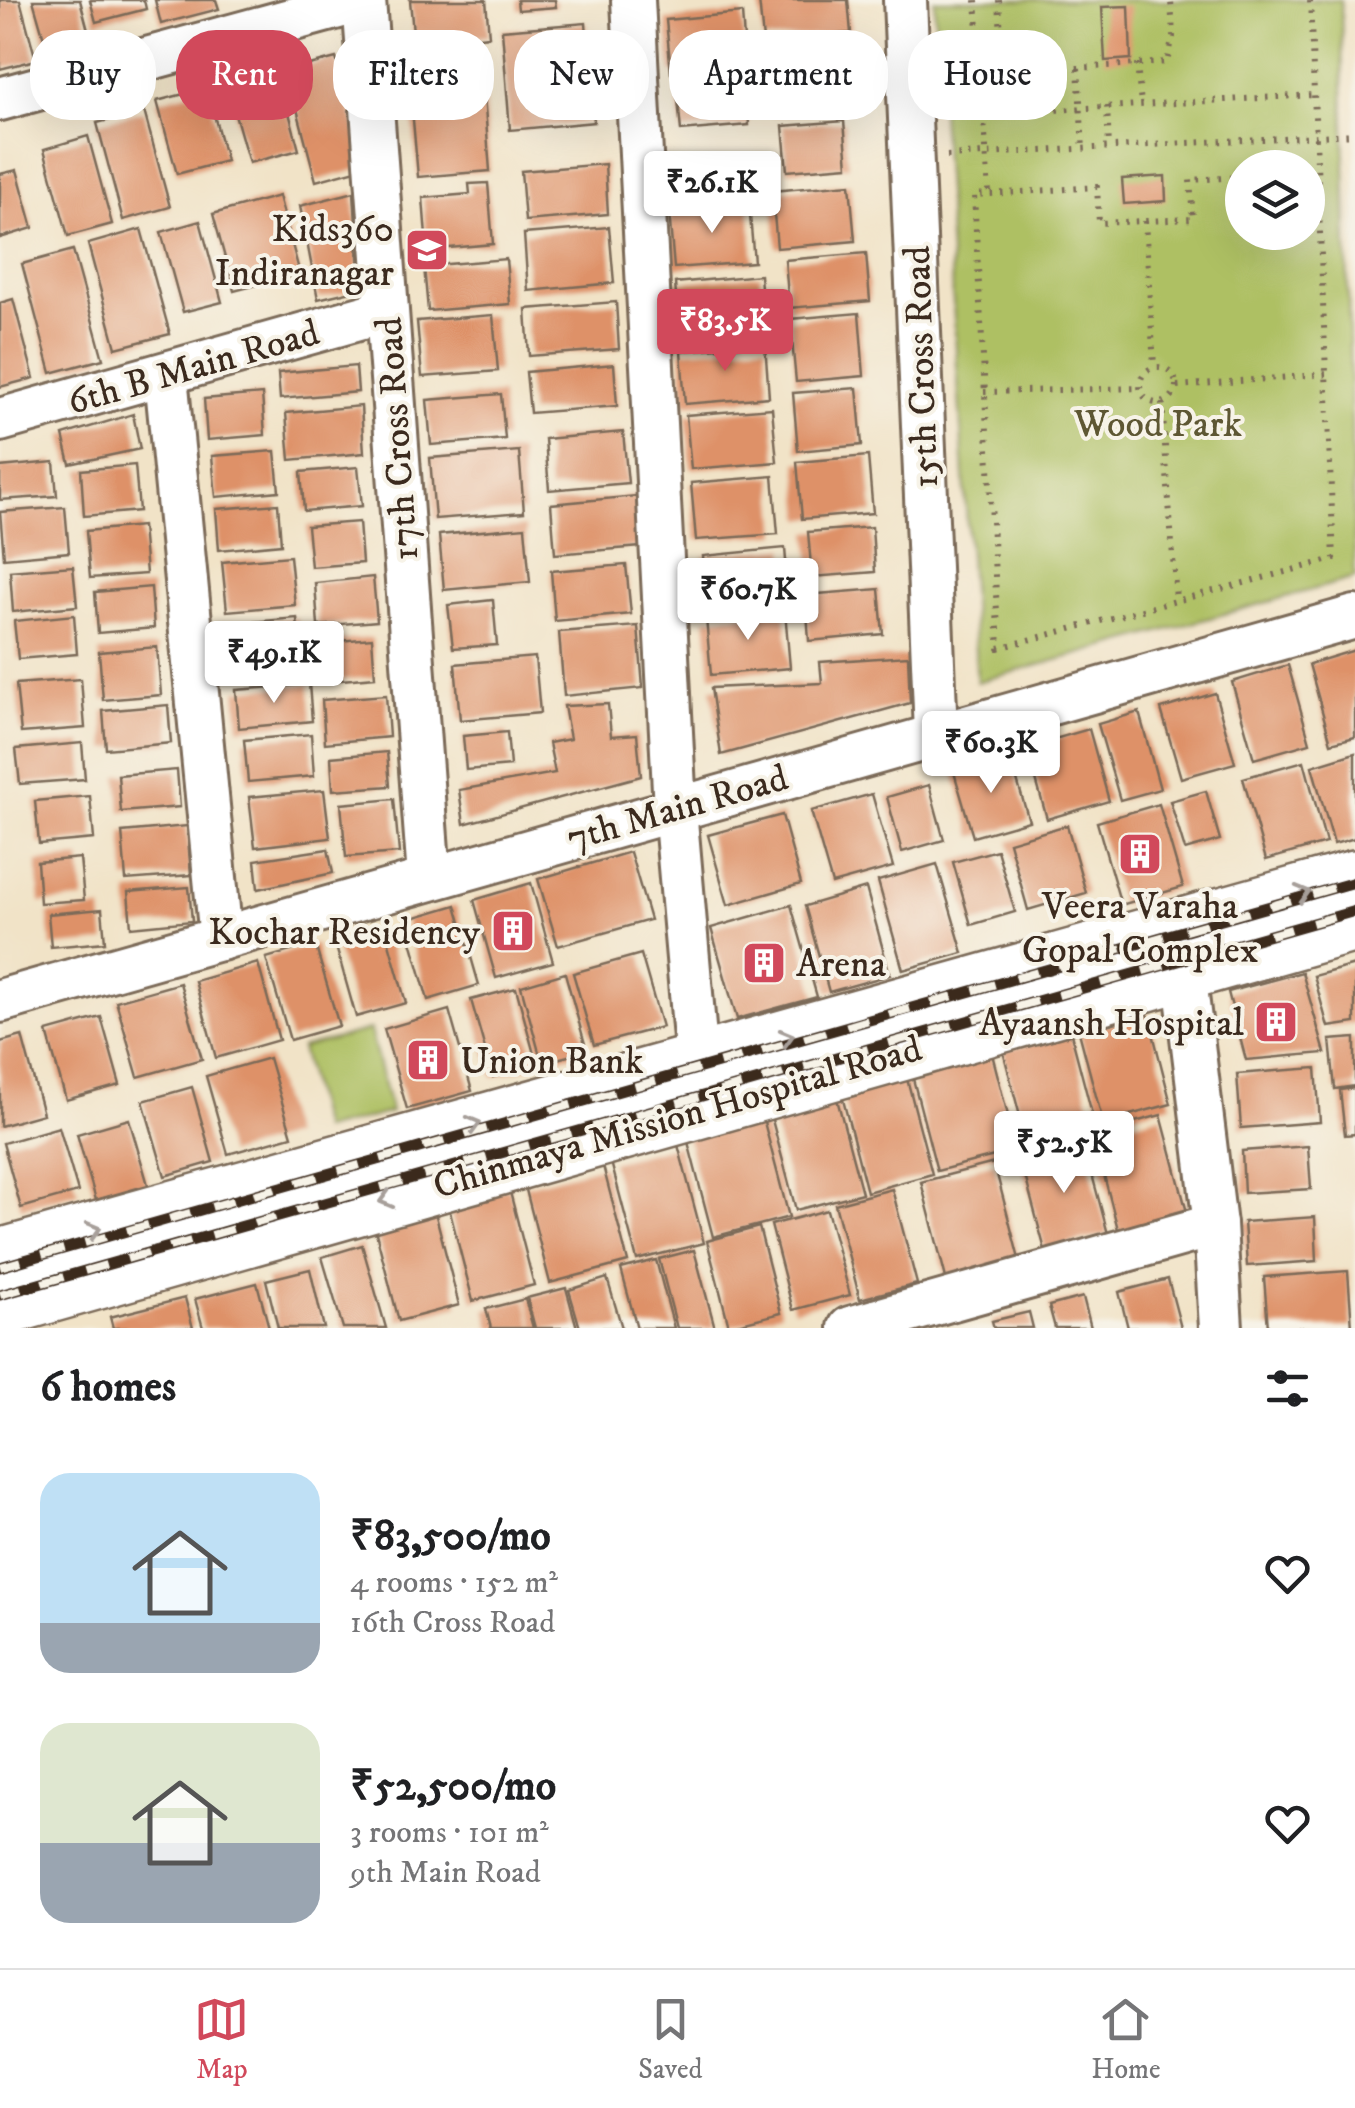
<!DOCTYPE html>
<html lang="en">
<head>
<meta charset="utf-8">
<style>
	body { margin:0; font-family:"IM FELL DW Pica",serif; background:#f2f2f2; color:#202124; height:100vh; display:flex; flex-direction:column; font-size:38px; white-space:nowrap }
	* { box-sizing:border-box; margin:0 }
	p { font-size:32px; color:#757577 }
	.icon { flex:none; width:55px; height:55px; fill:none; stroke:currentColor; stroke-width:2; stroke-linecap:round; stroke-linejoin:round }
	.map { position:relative; height:1328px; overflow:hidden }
	.panel { display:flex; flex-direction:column; background:#fff; flex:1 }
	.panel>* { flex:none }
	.top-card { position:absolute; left:30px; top:30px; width:1295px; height:90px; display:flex; gap:20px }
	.controls { position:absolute; left:1225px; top:150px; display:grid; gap:20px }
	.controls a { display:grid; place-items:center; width:100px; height:100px; border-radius:50%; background:#fff; box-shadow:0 10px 40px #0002; font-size:50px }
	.price { position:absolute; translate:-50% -85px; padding:0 22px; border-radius:10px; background:#fff; color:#222; font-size:32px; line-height:65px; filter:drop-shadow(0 2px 5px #0008) }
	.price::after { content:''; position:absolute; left:50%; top:60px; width:30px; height:22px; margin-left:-15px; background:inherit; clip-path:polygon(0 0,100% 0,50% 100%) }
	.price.on { background:#d1495b; color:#fff }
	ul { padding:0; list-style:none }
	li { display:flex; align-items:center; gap:30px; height:250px; padding:0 40px }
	li span { display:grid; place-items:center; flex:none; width:280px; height:200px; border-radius:30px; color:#555 }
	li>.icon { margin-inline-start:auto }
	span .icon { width:120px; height:120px; fill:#fffc; stroke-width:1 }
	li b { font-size:42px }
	h2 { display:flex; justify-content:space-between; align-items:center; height:120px; padding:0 40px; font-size:42px }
	.chip { padding:0 35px; border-radius:40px; background:#fff; box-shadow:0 10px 40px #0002; font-size:35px; line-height:90px }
	.chip.on { background:#d1495b; color:#fff }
	.dock { display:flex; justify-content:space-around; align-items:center; height:140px; border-top:2px solid #e0e0e0; background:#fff; font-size:28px; color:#757577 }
	.dock a { display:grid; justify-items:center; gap:5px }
	.dock .on { color:#d1495b }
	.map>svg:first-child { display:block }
	.green { fill:#aec063; stroke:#747540; stroke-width:2.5; fill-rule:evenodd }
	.building { fill:#de9168 }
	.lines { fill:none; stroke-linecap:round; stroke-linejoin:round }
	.minor-casing { stroke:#7b6b59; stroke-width:48 }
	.major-casing { stroke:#7b6b59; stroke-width:60 }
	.path { stroke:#7b6b59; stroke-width:6; stroke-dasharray:2.5 8; stroke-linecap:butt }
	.minor { stroke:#fff; stroke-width:42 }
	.major { stroke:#fff; stroke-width:55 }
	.rail-casing { stroke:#3b2a1e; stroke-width:11 }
	.rail { stroke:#f7f3e8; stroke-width:8; stroke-dasharray:22; stroke-linecap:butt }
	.oneway { stroke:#a79f9a }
	.labels { text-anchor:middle; stroke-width:8; stroke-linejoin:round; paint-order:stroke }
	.poi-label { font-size:38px; fill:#3b2a1e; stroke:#f7f3e8; text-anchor:end }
	.street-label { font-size:38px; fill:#3b2a1e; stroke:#f7f3e8 }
	.park-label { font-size:38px; fill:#5e5733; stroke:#f7f3e8 }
</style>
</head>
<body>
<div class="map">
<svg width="1355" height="1328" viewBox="0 0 1355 1328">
	<rect width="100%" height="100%" fill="#f7f3e8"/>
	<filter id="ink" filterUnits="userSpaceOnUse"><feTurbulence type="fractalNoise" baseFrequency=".01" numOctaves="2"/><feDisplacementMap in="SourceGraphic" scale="20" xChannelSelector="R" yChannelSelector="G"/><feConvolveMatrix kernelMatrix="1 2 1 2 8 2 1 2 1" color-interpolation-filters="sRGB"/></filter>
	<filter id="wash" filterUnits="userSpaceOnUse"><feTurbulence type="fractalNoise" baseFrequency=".0048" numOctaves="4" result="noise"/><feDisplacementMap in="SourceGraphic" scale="40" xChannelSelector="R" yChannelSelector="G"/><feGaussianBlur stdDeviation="2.25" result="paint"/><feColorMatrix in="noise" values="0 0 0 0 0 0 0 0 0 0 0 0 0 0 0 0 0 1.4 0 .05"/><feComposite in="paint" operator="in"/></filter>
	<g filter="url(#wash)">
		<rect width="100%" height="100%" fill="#f1e3c7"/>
		<g class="green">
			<path d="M934,0H1341L1355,578L977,682ZM1242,168H1308V232H1242Z"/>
			<path d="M370,1030L391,1112L322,1130L301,1048Z"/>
		</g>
		<g id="blocks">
			<g class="building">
				<path d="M0,0H20L36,60L0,69Z"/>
				<path d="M33,0H80L90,38L47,49Z"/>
				<path d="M90,0H144L146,9L96,22Z"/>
				<path d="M155,0H216L219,9L161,24Z"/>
				<path d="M410,0H486L489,36L414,43Z"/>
				<path d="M517,0H555L556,7L518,10Z"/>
				<path d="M759,0H848L851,33L763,40Z"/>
				<path d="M1129,6L1131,59L1105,61L1102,7Z"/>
				<path d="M742,13L746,67L671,73L666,20Z"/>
				<path d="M586,23L594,122L510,130L502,30Z"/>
				<path d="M845,49L850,109L770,116L765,56Z"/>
				<path d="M481,57L490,171L418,177L408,63Z"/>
				<path d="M336,58L367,167L316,181L287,71Z"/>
				<path d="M746,83L749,125L681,131L677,89Z"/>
				<path d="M207,88L226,161L177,174L157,101Z"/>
				<path d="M284,94L299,150L249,163L233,107Z"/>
				<path d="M144,111L170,207L123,220L97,123Z"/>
				<path d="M844,121L848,166L787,171L783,126Z"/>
				<path d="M88,136L112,224L68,236L44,149Z"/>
				<path d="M605,164L608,214L525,221L521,171Z"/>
				<path d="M17,170L33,228L0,238V174Z"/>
				<path d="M1165,176L1166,201L1124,204L1122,179Z"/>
				<path d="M488,183L493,244L427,250L423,198L470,194L469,184Z"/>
				<path d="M850,184L855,241L777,248L772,191Z"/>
				<path d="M354,192L360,289L318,299L300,206Z"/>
				<path d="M279,196L300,274L234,291L213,214Z"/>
				<path d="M749,204L754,262L674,268L669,211Z"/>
				<path d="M200,221L222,302L183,312L161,232Z"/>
				<path d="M609,227L614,283L528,291L524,234Z"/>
				<path d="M141,229L170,334L116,348L88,244Z"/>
				<path d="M73,250L103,359L51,373L22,264Z"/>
				<path d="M866,253L870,301L789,308L785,260Z"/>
				<path d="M506,259L510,304L428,311L424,266Z"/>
				<path d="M760,275L764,327L679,335L675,283Z"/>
				<path d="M13,299L34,378L0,387V303Z"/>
				<path d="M616,302L619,349L529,356L526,309Z"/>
				<path d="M859,313L864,376L796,382L790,319Z"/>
				<path d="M493,315L498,371L422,377L417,321Z"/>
				<path d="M765,344L769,397L685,404L681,351Z"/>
				<path d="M614,364L617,406L530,413L526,372Z"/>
				<path d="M356,366L358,392L280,399L278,373Z"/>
				<path d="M857,388L862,445L798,451L793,393Z"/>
				<path d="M262,394L265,435L207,440L204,399Z"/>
				<path d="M501,394L505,439L431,445L427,400Z"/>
				<path d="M361,406L364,453L290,460L286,413Z"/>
				<path d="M772,408L777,462L691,469L686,415Z"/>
				<path d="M133,414L140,449L70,464L63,435Z"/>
				<path d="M623,432L628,483L549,490L545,439Z"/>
				<path d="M275,451L279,491L216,497L212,456Z"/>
				<path d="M519,451L524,512L435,519L430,458Z"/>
				<path d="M868,456L873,513L802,519L797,462Z"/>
				<path d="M54,462L57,496L0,500V467Z"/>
				<path d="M135,465L139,511L84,516L81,470Z"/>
				<path d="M358,467L362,506L304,511L301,472Z"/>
				<path d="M773,476L778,534L696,540L691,483Z"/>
				<path d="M636,496L641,547L555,554L551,504Z"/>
				<path d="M278,504L281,544L219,550L216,509Z"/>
				<path d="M65,507L69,552L4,558L0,512Z"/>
				<path d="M359,522L362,563L311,567L307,526Z"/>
				<path d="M142,526L146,574L90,578L86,531Z"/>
				<path d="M525,527L530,582L444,590L439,535Z"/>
				<path d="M872,527L875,572L812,577L808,532Z"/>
				<path d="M785,548L789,600L707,607L703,556Z"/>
				<path d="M290,556L295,605L227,611L222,562Z"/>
				<path d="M626,565L631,614L555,621L551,571Z"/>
				<path d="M73,566L77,606L13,612L10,571Z"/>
				<path d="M373,577L377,621L318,626L315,583Z"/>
				<path d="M151,587L154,628L98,633L95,592Z"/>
				<path d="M879,589L883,634L809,641L806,595Z"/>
				<path d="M493,600L497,645L453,648L448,605Z"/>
				<path d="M785,611L790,668L711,675L706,618Z"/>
				<path d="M74,615L77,654L18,659L14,621Z"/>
				<path d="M297,618L301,664L234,670L230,624Z"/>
				<path d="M638,626L643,688L564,696L559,632Z"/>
				<path d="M372,638L375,677L319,682L316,643Z"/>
				<path d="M157,647L161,695L103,700L99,652Z"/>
				<path d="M1355,650V737L1331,743L1309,664Z"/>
				<path d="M908,656L910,703L721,755L711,688L822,683L820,662Z"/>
				<path d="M535,657L540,713L460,720L455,664Z"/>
				<path d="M1288,665L1310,743L1254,759L1232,682Z"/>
				<path d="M81,679L85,728L21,733L16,684Z"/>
				<path d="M309,684L312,721L239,728L236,690Z"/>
				<path d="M1215,693L1235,763L1181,778L1161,709Z"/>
				<path d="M386,695L389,737L325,743L322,700Z"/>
				<path d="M608,704L611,736L637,734L641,776L464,824L459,790L555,773L549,743L570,739L564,706Z"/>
				<path d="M168,705L171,743L106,749L103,711Z"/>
				<path d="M1139,712L1160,789L1120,800L1098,724Z"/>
				<path d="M1089,729L1109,801L1047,819L1027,747Z"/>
				<path d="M507,732L510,766L466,770L463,736Z"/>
				<path d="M311,734L314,776L248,782L244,740Z"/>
				<path d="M82,743L85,779L20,784L16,749Z"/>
				<path d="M387,752L390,786L333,790L331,757Z"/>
				<path d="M1355,753V838L1334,844L1312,766Z"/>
				<path d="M1010,756L1029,821L973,837L954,772Z"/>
				<path d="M1304,761L1326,843L1266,860L1243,778Z"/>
				<path d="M177,770L180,807L121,812L118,775Z"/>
				<path d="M929,785L944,840L902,852L887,797Z"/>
				<path d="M324,790L330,838L255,847L249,797Z"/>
				<path d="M1206,791L1220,840L1185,850L1170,801Z"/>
				<path d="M872,794L893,867L832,884L811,811Z"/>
				<path d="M90,796L94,839L39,844L35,801Z"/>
				<path d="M394,799L399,853L346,857L341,804Z"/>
				<path d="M1159,804L1183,887L1121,905L1097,822Z"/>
				<path d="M782,815L801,884L728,905L708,835Z"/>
				<path d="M1067,825L1086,893L1028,910L1009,842Z"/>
				<path d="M187,826L191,875L126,880L122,832Z"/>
				<path d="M328,849L333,873L258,889L255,860Z"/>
				<path d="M997,850L1015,912L971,925L953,862Z"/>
				<path d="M630,852L650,920L558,946L538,879Z"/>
				<path d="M80,858L84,900L40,903L37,862Z"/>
				<path d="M937,864L963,953L903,970L878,881Z"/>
				<path d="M531,883L553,962L496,978L474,900Z"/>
				<path d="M189,887L192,921L131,927L128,892Z"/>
				<path d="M866,888L890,975L829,992L805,906Z"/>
				<path d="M456,905L479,985L428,1000L405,920Z"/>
				<path d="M791,905L817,997L737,1019L711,928Z"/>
				<path d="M102,909L105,942L51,947L48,914Z"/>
				<path d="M385,929L406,1003L356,1017L335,943Z"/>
				<path d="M315,944L339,1026L290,1040L266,958Z"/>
				<path d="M641,954L662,1027L594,1045L573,973Z"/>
				<path d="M258,963L279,1040L216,1058L195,981Z"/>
				<path d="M1355,965V1023L1328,1027L1314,976Z"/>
				<path d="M1302,972L1325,1053L1246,1060L1228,992Z"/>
				<path d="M565,973L587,1051L542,1063L521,986Z"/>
				<path d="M180,983L202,1059L138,1077L116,1001Z"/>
				<path d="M516,988L537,1065L493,1077L471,1000Z"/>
				<path d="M449,1010L472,1091L407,1109L384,1029Z"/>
				<path d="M1148,1014L1171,1104L1103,1122L1079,1032Z"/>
				<path d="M101,1017L120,1085L66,1100L47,1032Z"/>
				<path d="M1071,1034L1095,1125L1027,1143L1003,1051Z"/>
				<path d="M22,1036L43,1114L0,1126V1042Z"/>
				<path d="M1355,1038V1086L1335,1089L1330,1040Z"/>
				<path d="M992,1054L1017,1150L937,1171L912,1075Z"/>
				<path d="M269,1058L292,1136L228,1154L206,1076Z"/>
				<path d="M1316,1068L1320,1122L1241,1128L1237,1074Z"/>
				<path d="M906,1075L932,1174L867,1192L841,1092Z"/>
				<path d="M192,1087L213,1162L165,1176L143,1101Z"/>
				<path d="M1355,1088V1134L1345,1135L1340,1090Z"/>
				<path d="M837,1099L862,1193L796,1210L771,1116Z"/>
				<path d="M1161,1115L1188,1216L1119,1233L1093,1133Z"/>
				<path d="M763,1118L789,1217L713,1237L687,1138Z"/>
				<path d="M129,1119L148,1185L96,1200L77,1134Z"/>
				<path d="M59,1127L78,1192L21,1208L3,1143Z"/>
				<path d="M1083,1141L1108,1234L1045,1250L1020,1157Z"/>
				<path d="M678,1145L704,1243L637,1260L611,1162Z"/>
				<path d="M1308,1146L1311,1189L1244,1193L1242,1151Z"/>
				<path d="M994,1163L1020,1263L947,1282L921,1182Z"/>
				<path d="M603,1166L628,1262L550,1283L525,1186Z"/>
				<path d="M509,1188L534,1285L473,1301L448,1204Z"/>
				<path d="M892,1189L917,1284L860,1299L835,1204Z"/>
				<path d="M827,1210L850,1295L793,1310L771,1225Z"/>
				<path d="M435,1212L459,1305L399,1321L375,1229Z"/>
				<path d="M1315,1217L1317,1261L1247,1266L1244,1222Z"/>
				<path d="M759,1227L781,1313L729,1326L707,1241Z"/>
				<path d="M362,1245L386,1328H343L322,1257Z"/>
				<path d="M694,1250L715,1328H677L659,1259Z"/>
				<path d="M656,1260L674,1328H637L621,1269Z"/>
				<path d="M310,1269L324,1328H278L266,1280Z"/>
				<path d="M1348,1271L1352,1327L1268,1328L1264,1277Z"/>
				<path d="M607,1278L622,1328H580L569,1290Z"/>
				<path d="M1168,1279L1181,1328H1128L1119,1292Z"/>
				<path d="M257,1283L269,1328H203L195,1299Z"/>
				<path d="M566,1288L577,1328H535L527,1298Z"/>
				<path d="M1083,1297L1091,1328H1055L1049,1306Z"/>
				<path d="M185,1298L193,1328H113L110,1317Z"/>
				<path d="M525,1299L533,1328H491L486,1309Z"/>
				<path d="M1029,1312L1033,1328H994L992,1321Z"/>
			</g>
		</g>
	</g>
	<g filter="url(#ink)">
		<use href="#blocks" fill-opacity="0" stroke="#7b6b59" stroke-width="2.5"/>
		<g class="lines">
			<defs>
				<g id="minor">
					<path d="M364,0L429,878"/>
					<path d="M633,0L675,809L697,1062L703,1089"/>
					<path d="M905,0L936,733"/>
					<path d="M0,99L364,0"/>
					<path d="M166,376L221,939"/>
					<path d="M0,420L386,311"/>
					<path d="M1184,971L1215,1225L1221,1328"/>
					<path d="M0,1001L1355,617"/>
					<path d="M850,1328L1215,1225"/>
				</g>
				<g id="major">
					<path d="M0,1257L1355,878"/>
					<path d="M0,1309L1355,924"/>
				</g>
			</defs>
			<use href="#minor" class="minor-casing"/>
			<use href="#major" class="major-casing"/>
			<g class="path">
				<path d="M976,0L989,193"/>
				<path d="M999,0L1003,73L1167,62L1173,37L1171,0"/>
				<path d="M979,55L1002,53"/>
				<path d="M1137,64L1141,104"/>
				<path d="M1078,68L1083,149"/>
				<path d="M1107,106L1109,147"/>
				<path d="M983,114L1313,95"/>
				<path d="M947,156L1355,134"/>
				<path d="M1242,177L1190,180L1193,219L1099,223L1097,187L974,195L999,648L1334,559L1310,0"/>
				<path d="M1145,221L1154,366"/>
				<circle cx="1158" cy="385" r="18"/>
				<path d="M1177,386L1329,374"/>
				<path d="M984,392L1140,388"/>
				<path d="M1162,403L1176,600"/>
			</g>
			<use href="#minor" class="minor"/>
			<use href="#major" class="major"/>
			<defs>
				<g id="rail">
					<path d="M0,1267L1355,882"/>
					<path d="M0,1295L1355,911"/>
				</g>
			</defs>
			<use href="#rail" class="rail-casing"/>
			<use href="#rail" class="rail"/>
		</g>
		<defs><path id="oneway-chevron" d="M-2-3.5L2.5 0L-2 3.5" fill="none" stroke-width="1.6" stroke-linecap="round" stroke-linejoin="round" transform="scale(2.5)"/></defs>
		<g class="oneway">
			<use href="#oneway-chevron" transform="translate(1303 893) rotate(-16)"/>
			<use href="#oneway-chevron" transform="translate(787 1037) rotate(-16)"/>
			<use href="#oneway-chevron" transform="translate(474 1124) rotate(-16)"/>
			<use href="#oneway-chevron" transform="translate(386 1200) rotate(164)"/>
			<use href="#oneway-chevron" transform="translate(94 1230) rotate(-16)"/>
		</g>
	</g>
	<defs>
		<symbol id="school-square" viewBox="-11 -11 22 22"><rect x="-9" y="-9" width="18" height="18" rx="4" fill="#d1495b" stroke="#f7f3e8"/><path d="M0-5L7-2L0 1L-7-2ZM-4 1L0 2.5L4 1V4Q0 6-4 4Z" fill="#fff"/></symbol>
		<symbol id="building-square" viewBox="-11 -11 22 22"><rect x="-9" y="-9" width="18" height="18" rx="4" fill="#d1495b" stroke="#f7f3e8"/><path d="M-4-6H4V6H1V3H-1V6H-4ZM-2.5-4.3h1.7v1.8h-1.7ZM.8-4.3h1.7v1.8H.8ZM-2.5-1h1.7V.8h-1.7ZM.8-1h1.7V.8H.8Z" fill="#fff"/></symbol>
	</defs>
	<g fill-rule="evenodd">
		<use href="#school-square" x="402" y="225" width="50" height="50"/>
		<use href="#building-square" x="1115" y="829" width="50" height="50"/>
		<use href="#building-square" x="488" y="906" width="50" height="50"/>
		<use href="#building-square" x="739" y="938" width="50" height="50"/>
		<use href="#building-square" x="1251" y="997" width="50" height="50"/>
		<use href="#building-square" x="403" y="1035" width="50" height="50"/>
	</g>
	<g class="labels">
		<g class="poi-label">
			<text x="394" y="241">Kids360<tspan x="394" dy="44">Indiranagar</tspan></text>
			<text x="1140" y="918" text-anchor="middle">Veera Varaha<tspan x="1140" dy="44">Gopal Complex</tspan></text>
			<text x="480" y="944">Kochar Residency</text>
			<text x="796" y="976" text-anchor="start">Arena</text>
			<text x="1244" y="1035">Ayaansh Hospital</text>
			<text x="460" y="1073" text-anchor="start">Union Bank</text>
		</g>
		<g class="street-label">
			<text transform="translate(193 366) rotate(-16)" y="13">6th B Main Road</text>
			<text transform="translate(920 367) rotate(-92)" y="13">15th Cross Road</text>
			<text transform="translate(396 439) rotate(-94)" y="13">17th Cross Road</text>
			<text transform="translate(677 807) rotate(-16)" y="13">7th Main Road</text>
			<text transform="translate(677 1116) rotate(-16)" y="13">Chinmaya Mission Hospital Road</text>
		</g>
		<g class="park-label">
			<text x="1158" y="436">Wood Park</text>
		</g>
	</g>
</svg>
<div class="controls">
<a><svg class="icon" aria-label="layers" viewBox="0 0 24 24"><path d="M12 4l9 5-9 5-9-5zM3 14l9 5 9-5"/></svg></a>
</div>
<b class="price" style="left:712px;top:236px">₹26.1K</b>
<b class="price on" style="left:725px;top:374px">₹83.5K</b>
<b class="price" style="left:748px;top:643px">₹60.7K</b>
<b class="price" style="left:274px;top:706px">₹49.1K</b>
<b class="price" style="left:991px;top:796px">₹60.3K</b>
<b class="price" style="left:1064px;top:1196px">₹52.5K</b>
<div class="top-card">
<a class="chip">Buy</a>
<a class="chip on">Rent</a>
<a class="chip">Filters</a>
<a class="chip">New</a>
<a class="chip">Apartment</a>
<a class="chip">House</a>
</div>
</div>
<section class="panel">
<h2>6 homes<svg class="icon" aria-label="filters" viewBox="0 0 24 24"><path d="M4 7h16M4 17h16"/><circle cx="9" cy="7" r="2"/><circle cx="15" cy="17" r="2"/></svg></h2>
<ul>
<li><span style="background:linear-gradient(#bfe0f5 75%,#9aa5b1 0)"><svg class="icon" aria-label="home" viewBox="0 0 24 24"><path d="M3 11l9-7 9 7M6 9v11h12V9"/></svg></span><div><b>₹83,500/mo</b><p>4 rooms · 152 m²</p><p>16th Cross Road</p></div><svg class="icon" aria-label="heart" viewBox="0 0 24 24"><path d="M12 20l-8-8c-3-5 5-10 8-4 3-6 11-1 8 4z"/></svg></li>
<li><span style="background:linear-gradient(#dfe7d0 60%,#9aa5b1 0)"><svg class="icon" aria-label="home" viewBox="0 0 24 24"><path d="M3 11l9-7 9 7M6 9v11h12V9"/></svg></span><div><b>₹52,500/mo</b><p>3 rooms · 101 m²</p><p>9th Main Road</p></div><svg class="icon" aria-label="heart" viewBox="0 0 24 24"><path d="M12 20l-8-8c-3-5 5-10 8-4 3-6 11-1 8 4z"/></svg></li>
</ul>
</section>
<nav class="dock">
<a class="on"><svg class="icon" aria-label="map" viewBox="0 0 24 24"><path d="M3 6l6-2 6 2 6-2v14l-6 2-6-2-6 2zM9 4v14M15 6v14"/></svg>Map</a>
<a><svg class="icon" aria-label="saved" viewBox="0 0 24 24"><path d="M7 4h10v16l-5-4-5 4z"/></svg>Saved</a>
<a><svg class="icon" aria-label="home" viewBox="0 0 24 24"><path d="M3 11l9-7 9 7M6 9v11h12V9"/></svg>Home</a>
</nav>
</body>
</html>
